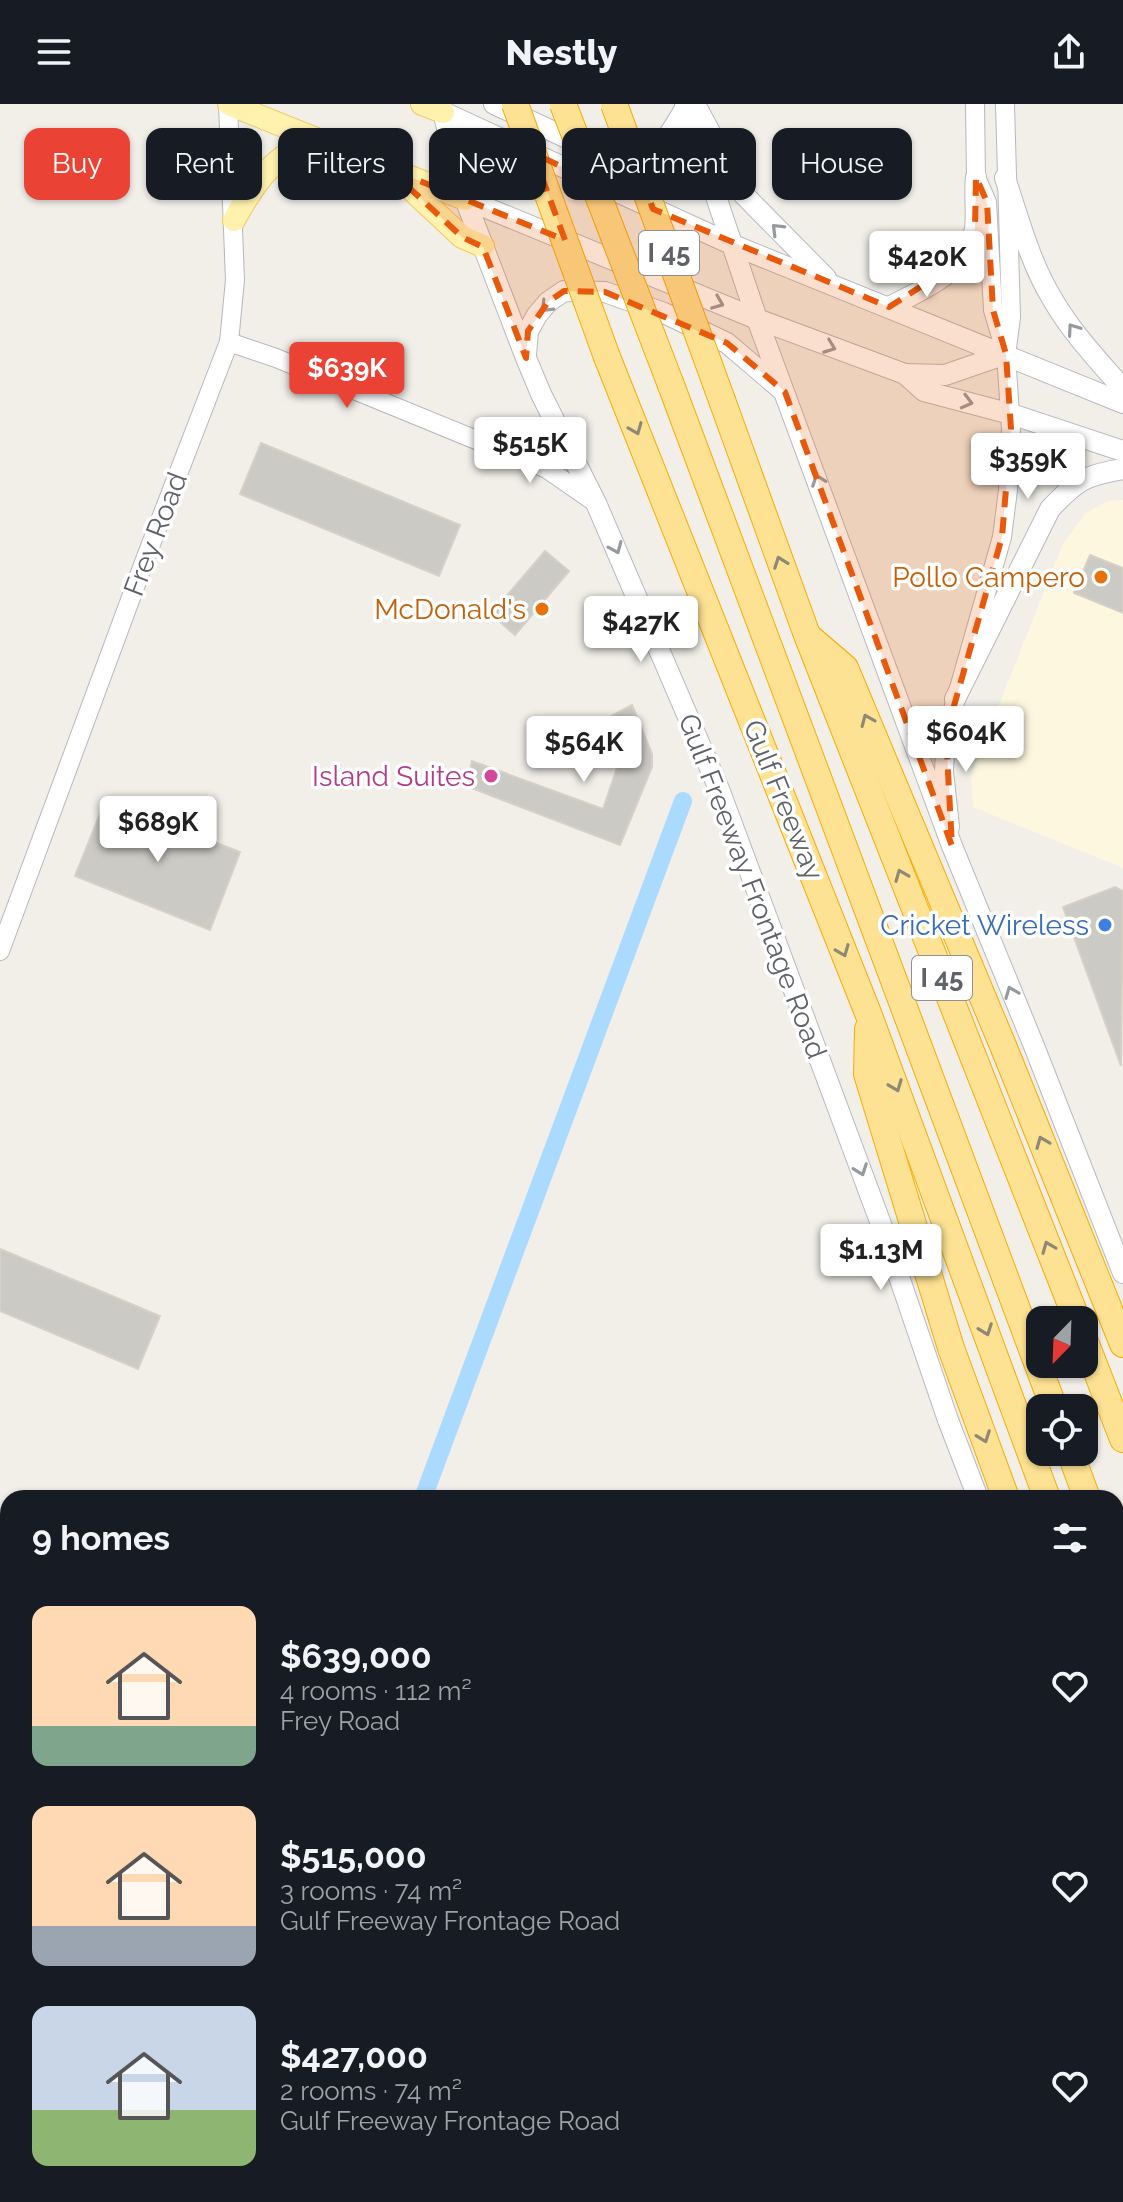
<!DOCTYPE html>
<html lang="en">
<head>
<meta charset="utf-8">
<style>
	body { margin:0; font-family:Raleway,sans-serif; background:#242831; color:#f1f3f6; height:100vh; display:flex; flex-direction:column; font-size:30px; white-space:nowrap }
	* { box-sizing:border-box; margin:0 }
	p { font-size:26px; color:#9ea1a6 }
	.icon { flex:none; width:44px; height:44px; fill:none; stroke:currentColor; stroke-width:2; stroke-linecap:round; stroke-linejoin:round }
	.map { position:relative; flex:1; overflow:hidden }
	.sheet { position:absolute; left:0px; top:1386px; width:1124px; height:712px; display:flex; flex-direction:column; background:#171b24; border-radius:24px 24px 0 0; box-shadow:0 2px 6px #0004 }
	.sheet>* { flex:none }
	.guide { position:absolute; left:24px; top:24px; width:1076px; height:72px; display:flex; gap:16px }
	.needle { width:52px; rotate:203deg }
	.controls { position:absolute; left:1026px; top:1202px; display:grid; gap:16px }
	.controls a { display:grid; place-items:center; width:72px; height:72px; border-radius:16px; background:#171b24; box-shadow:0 2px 6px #0004; font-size:40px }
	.price { position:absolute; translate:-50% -68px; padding:0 18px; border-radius:8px; background:#fff; color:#222; font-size:26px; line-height:52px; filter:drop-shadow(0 2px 4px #0008) }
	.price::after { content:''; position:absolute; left:50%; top:48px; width:24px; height:18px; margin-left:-12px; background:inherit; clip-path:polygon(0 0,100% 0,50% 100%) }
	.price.active { background:#ea4335; color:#fff }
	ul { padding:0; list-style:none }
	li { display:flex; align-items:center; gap:24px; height:200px; padding:0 32px }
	li span { display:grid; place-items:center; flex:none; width:224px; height:160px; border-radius:16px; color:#555 }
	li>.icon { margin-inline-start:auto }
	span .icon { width:96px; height:96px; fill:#fffc; stroke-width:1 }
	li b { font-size:34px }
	h2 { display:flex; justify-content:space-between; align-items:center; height:96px; padding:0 32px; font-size:34px }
	.pill { padding:0 28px; border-radius:16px; background:#171b24; box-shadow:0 2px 6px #0004; font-size:28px; line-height:72px }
	.pill.active { background:#ea4335; color:#fff }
	header { display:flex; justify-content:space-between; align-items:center; height:104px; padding:0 32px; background:#171b24; font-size:36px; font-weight:800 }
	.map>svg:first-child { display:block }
	.commercial { fill:#fef7e0 }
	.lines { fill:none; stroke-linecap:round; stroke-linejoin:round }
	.canal { stroke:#aadaff; stroke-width:18 }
	.building { fill:#cccac5; stroke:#d6d1c6; stroke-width:2 }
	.tertiary-casing { stroke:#b5b8bc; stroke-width:20 }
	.secondary-casing { stroke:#b6babf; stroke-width:22 }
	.primary-casing { stroke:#f2c960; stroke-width:24 }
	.motorway-casing { stroke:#f9ab00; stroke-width:28 }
	.tertiary { stroke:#fff; stroke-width:18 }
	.secondary { stroke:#fff; stroke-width:20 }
	.primary { stroke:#fff2af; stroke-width:22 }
	.motorway { stroke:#fde293; stroke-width:26 }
	.motorway-bridge-casing { stroke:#f9ab00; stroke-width:28; stroke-linecap:butt }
	.motorway-bridge { stroke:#fde293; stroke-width:26 }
	.oneway { stroke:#979a9d }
	.oneway2 { stroke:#8e8975 }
	.marked { fill:#e8590c; fill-opacity:0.2; stroke:#e8590c; stroke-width:6; stroke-dasharray:16 10; stroke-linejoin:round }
	.food-dot { fill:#e8710a; stroke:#fff; stroke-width:3 }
	.hotel-dot { fill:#d1479c; stroke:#fff; stroke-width:3 }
	.shop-dot { fill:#3f7fe0; stroke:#fff; stroke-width:3 }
	.labels { text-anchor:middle; stroke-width:7; stroke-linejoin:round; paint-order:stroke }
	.shield { fill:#fff; stroke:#8f9295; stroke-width:2 }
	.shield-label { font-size:26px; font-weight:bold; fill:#5f6368 }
	.street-label { font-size:28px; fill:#5f6368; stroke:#fff }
	.food-label { font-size:28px; fill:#c56008; stroke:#fff; text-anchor:end }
	.hotel-label { font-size:28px; fill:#b23c85; stroke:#fff; text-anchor:end }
	.shop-label { font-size:28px; fill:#366cbe; stroke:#fff; text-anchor:end }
</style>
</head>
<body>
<header><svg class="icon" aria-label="menu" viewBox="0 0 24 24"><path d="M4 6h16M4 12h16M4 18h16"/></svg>Nestly<svg class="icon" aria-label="share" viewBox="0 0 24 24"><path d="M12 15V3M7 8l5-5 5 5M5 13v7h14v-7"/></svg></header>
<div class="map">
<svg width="1123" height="2098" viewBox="0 0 1123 2098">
	<rect width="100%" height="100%" fill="#f1efe8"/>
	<path class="commercial" d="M1123,396V764L973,703L971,671L1063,440L1085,410L1108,397Z"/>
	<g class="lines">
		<g class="canal">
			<path d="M423,1394L683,697"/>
			<path d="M161,2098L164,2090"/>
		</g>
	</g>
	<g class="building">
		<path d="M261,339L460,421L439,472L240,390Z"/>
		<path d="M545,447L569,467L515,531L491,510Z"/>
		<path d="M1090,451L1123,464V509L1074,489Z"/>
		<path d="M632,601L652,650V663L620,741L466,682L472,657L603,705L619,658L607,660L601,648L612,641L602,617Z"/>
		<path d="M106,695L240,748L210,826L75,772Z"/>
		<path d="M1115,783L1123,787L1121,962L1063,803Z"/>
		<path d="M0,1145L160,1212L138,1265L0,1207Z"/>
	</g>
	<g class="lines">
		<defs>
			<g id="tertiary">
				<path d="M1005,0L1011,213L1007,244"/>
				<path d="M229,238L276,254L547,365L596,399"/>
				<path d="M950,723L944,667L946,630L1002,433L1008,386L1011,325L1006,250L993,206L987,98L976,73L975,0"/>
				<path d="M0,847L146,453L229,238L235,176L228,0"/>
			</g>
			<g id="secondary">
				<path d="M441,0L465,95L526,254L541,290L596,399L719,685L881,1120L948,1316L978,1394"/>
				<path d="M494,0L627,62C655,61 673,24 686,3"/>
				<path d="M685,0L757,215L952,742L1034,942L1123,1169"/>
				<path d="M697,4L744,91L826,174"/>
				<path d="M443,8L733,141L1123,299"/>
				<path d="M1005,74C1019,115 1030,159 1053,196C1072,229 1098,256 1123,285"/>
				<path d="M465,95L757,215L905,270L924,287L1011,310L1123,347"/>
				<path d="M889,203C923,185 969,168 975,124C977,108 974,90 976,73"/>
				<path d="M526,251L528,227L537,211L548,198L564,187L605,188L664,209L727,239L782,286"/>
				<path d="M905,270L945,271L1006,250"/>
				<path d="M955,595L1050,405C1076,377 1085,371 1123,365"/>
			</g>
			<g id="primary">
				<path d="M229,0L465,95"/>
				<path d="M422,0L443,8"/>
				<path d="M398,73L462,133L483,142"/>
				<path d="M234,116C258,72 269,61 311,33"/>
			</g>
			<g id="motorway">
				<path d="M607,253L868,909L1047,1394"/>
				<path d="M671,281L1054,1304"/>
				<path d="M723,299L807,531L1077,1216"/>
				<path d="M810,534L845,564L1004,944L1123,1240"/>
				<path d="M868,925L867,970L951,1244L1006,1394"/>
				<path d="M1084,1235L1123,1335"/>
				<path d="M1070,1348L1087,1394"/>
				<path d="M1116,1468L1123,1487"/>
				<path d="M1116,1576L1123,1595"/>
				<path d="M1116,1747L1119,1759"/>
			</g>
		</defs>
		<use href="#tertiary" class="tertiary-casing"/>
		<use href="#secondary" class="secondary-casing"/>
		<use href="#primary" class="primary-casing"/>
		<use href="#motorway" class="motorway-casing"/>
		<use href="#tertiary" class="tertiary"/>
		<use href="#secondary" class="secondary"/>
		<use href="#primary" class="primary"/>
		<use href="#motorway" class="motorway"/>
		<defs>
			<g id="motorway-bridge">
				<path d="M515,0L607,253"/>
				<path d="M563,0L671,281"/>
				<path d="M614,0L723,299"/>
			</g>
		</defs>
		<use href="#motorway-bridge" class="motorway-bridge-casing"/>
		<use href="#motorway-bridge" class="motorway-bridge"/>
	</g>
	<defs><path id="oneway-chevron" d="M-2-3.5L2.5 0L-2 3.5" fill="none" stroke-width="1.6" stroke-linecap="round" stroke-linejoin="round" transform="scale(2)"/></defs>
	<g class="oneway">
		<use href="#oneway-chevron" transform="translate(777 125) rotate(-135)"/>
		<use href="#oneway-chevron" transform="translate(718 199) rotate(22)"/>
		<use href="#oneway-chevron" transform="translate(546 203) rotate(135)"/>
		<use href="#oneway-chevron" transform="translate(1073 225) rotate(-125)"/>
		<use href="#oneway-chevron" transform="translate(830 243) rotate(21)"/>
		<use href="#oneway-chevron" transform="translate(967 298) rotate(15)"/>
		<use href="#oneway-chevron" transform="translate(818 376) rotate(-110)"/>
		<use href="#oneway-chevron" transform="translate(616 444) rotate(67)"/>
		<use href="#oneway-chevron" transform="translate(1011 888) rotate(-112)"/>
		<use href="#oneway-chevron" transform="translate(861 1066) rotate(70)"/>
	</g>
	<g class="oneway2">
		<use href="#oneway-chevron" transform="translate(636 325) rotate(68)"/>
		<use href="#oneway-chevron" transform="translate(780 458) rotate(-110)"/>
		<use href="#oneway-chevron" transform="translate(867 616) rotate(-113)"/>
		<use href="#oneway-chevron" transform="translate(901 771) rotate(-112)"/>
		<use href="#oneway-chevron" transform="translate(843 847) rotate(68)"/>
		<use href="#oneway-chevron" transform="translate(896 982) rotate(69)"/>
		<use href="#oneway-chevron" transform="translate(1042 1038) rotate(-112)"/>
		<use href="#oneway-chevron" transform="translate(1048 1143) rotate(-112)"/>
		<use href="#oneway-chevron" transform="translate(986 1226) rotate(70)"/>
		<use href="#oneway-chevron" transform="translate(984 1333) rotate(70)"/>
	</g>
	<path class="marked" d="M578,39L637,60L653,105L889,203L964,155L975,125L976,73L987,98L993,206L1006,250L1011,325L1002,433L946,630L952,742L785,288L727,239L605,188L564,187L548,198L528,227L526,254L483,143L462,133L388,64L565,136L533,49L592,77Z"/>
	<g class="food-dot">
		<circle cx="1101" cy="473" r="8"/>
		<circle cx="542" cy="505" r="8"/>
	</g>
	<circle class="hotel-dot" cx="491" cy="672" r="8"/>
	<circle class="shop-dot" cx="1105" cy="821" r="8"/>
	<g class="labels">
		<g class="shield">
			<rect x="639" y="127" width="60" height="44" rx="6"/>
			<rect x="912" y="852" width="60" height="44" rx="6"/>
		</g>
		<g class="shield-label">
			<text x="669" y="158">I 45</text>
			<text x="942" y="883">I 45</text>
		</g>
		<g class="street-label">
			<text transform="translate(155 430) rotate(-69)" y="10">Frey Road</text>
			<text transform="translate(784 696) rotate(68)" y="10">Gulf Freeway</text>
			<text transform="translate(753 782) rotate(69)" y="10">Gulf Freeway Frontage Road</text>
		</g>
		<g class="food-label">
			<text x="1085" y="483">Pollo Campero</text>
			<text x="526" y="515">McDonald's</text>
		</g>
		<g class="hotel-label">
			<text x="475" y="682">Island Suites</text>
		</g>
		<g class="shop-label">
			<text x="1089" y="831">Cricket Wireless</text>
		</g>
	</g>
</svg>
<div class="controls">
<a><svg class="needle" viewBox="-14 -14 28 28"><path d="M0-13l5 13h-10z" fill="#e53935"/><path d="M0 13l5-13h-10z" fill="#9ea1a6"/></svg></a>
<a><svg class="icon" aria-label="locate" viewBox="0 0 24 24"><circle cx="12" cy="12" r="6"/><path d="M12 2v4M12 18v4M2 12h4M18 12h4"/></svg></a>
</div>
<b class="price" style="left:927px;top:195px">$420K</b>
<b class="price active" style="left:347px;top:306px">$639K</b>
<b class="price" style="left:530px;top:381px">$515K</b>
<b class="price" style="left:1028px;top:397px">$359K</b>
<b class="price" style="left:641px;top:560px">$427K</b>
<b class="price" style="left:966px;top:670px">$604K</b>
<b class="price" style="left:584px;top:680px">$564K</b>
<b class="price" style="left:158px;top:760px">$689K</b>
<b class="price" style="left:881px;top:1188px">$1.13M</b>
<div class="guide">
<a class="pill active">Buy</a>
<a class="pill">Rent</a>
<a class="pill">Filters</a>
<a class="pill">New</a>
<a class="pill">Apartment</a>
<a class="pill">House</a>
</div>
<section class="sheet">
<h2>9 homes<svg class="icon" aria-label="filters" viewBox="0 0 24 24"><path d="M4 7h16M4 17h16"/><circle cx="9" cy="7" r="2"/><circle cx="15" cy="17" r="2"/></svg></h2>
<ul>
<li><span style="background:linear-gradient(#ffd9b3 75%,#7fa58c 0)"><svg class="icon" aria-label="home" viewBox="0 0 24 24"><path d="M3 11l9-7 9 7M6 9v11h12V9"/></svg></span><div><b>$639,000</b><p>4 rooms · 112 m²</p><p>Frey Road</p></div><svg class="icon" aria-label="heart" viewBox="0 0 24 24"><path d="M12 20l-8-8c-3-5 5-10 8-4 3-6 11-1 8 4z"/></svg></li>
<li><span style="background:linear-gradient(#ffd9b3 75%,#9aa5b1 0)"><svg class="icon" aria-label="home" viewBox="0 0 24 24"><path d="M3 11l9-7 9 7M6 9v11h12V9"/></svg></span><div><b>$515,000</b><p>3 rooms · 74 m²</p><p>Gulf Freeway Frontage Road</p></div><svg class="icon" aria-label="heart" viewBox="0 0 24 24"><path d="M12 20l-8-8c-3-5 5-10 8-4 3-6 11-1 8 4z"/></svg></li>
<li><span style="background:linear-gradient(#c9d6e8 65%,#8fb573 0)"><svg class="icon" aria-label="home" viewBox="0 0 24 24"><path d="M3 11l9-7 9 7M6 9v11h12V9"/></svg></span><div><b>$427,000</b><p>2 rooms · 74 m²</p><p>Gulf Freeway Frontage Road</p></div><svg class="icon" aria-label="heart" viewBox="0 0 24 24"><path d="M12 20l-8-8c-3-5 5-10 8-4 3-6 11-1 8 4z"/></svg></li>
</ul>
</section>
</div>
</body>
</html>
